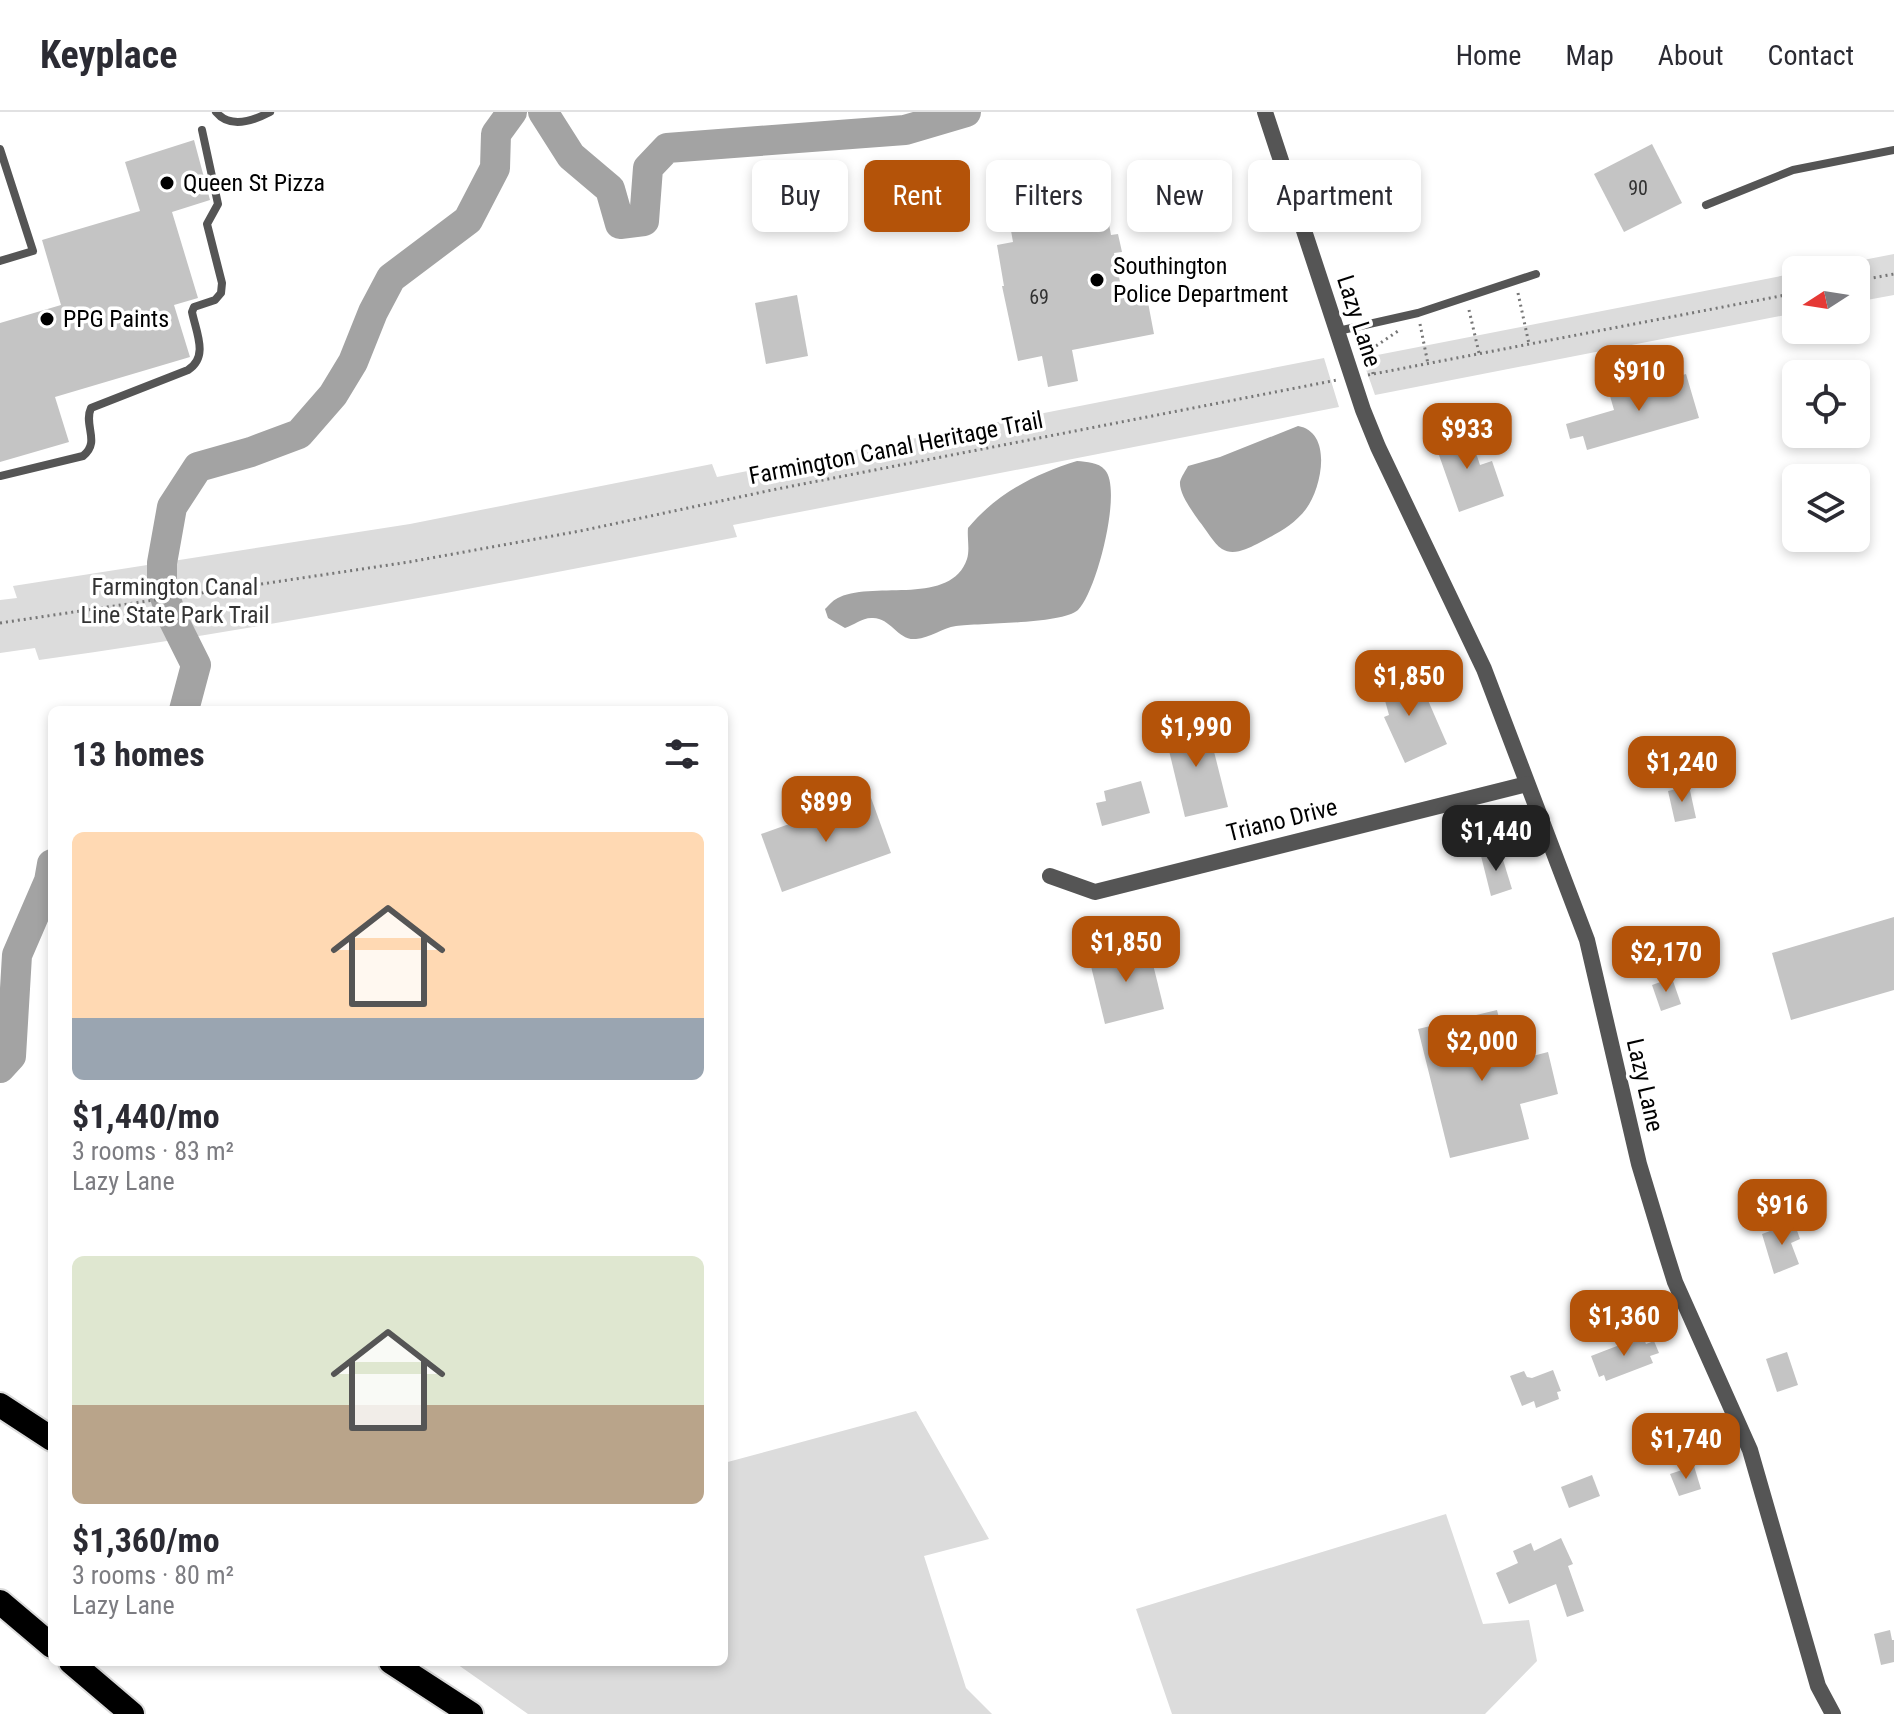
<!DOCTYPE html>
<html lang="en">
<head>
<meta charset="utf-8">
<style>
	body { margin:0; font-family:"Roboto Condensed",sans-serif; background:#f7f7f7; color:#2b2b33; height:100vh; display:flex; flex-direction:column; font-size:30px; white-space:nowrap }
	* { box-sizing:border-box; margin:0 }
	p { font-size:26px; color:#7c7c81 }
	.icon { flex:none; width:44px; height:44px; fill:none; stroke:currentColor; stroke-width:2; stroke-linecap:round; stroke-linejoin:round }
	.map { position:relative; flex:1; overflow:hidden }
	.drawer { position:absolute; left:48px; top:594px; width:680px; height:960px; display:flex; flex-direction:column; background:#fff; border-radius:12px; box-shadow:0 4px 12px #0003 }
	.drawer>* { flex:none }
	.hud { position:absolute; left:752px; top:48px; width:760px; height:72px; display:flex; gap:16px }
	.needle { width:52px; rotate:258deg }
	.controls { position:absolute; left:1782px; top:144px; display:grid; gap:16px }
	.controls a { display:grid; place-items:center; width:88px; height:88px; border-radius:12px; background:#fff; box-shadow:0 4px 12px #0003; font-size:40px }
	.price { position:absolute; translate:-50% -68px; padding:0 18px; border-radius:16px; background:#b45309; color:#fff; font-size:26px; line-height:52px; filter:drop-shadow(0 2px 4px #0008) }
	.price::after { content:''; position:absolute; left:50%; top:48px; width:24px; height:18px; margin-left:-12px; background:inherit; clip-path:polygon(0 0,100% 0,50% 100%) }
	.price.on { background:#222; color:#fff }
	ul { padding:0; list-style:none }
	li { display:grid; align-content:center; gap:16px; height:424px; padding:0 24px }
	li span { display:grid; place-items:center; height:248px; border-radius:12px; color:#555 }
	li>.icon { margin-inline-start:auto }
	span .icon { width:144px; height:144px; fill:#fffc; stroke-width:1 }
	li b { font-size:34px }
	h2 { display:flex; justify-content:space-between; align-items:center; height:96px; padding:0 24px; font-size:34px }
	.chip { padding:0 28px; border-radius:12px; background:#fff; box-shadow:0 4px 12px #0003; font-size:28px; line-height:72px }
	.chip.on { background:#b45309; color:#fff }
	header { display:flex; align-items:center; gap:48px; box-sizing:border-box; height:112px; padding:0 40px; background:#fff; border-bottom:2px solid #e1e1e2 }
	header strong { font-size:38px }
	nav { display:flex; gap:44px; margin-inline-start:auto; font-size:28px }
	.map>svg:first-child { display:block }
	.green { fill:#dcdcdc }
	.water { fill:#a3a3a3 }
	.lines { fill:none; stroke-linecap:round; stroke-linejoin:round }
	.river { stroke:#a3a3a3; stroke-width:30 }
	.building { fill:#c4c4c4 }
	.highway-casing { stroke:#dbdbdb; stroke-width:28 }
	.path { stroke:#777; stroke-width:3; stroke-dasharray:2 4; stroke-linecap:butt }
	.lane { stroke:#555; stroke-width:8 }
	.street { stroke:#555; stroke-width:16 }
	.highway { stroke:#000; stroke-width:24 }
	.poi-dot { fill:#000; stroke:#fff; stroke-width:3 }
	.labels { text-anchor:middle; stroke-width:7; stroke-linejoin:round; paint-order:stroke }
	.number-label { font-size:20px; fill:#313131 }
	.poi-label { font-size:24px; fill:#000; stroke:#fff; text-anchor:start }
	.street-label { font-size:24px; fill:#000; stroke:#fff }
	.park-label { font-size:24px; fill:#333; stroke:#fff }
</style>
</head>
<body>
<header>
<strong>Keyplace</strong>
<nav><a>Home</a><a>Map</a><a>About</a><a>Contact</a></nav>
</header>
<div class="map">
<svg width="1894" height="1602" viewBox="0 0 1894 1602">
	<rect width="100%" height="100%" fill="#fff"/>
	<g class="green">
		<path d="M1894,142V183L1856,190V158H1812Z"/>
		<path d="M1796,161V201L1375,283L1362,246Z"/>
		<path d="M1324,246L1339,295L733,413L737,425C505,471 273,515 39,548L35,536L0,541V488L17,486L13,474L410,412L712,352L717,365Z"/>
		<path d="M916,1299L989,1427L924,1444L966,1576L992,1602H528L454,1550H724V1351Z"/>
		<path d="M1446,1402L1483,1512L1529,1508L1537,1549L1485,1602H1172L1136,1497Z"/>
	</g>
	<g class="water">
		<path d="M1298,314C1333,320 1322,376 1306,397C1293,414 1276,422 1257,432C1247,437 1233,444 1222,437C1213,431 1206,417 1199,409C1193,400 1179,382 1180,370C1181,365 1186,358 1188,354L1220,345Z"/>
		<path d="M1077,349C1087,350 1098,350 1105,358C1123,378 1096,481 1078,498C1063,512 980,511 956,514C942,516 930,526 916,527C898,529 891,506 873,506C863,505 854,513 845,516L828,506L825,497C829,493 834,487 840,485C876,469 951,494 967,447C970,438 967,425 968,416C997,381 1035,362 1077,349Z"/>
	</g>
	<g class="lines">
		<g class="river">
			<path d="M543,0L571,44L610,77L620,112L644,109L648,56L667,36L905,18L966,0"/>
			<path d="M184,598L196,553L172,505L162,476V451L172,395L198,355L251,340L299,322L333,283L353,250L373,200L391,166L468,108L495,56L496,22L512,0"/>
			<path d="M0,956L11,944L17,843L49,769L52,752"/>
		</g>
	</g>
	<g class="building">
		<path d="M194,28L210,88L172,100L198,186L174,193L190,245L55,285L69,330L0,350V211L61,193L42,128L140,99L125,50Z"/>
		<path d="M1652,32L1682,91L1624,120L1594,62Z"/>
		<path d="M1092,85L1106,96L1111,123L1118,122L1122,140L1114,141L1123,184L1146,180L1154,222L1072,238L1078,269L1048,275L1042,244L1018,249L1002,174H1004L997,133L1013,130L1007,96L1049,88L1054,114L1076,88Z"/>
		<path d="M797,183L808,244L766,252L755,191Z"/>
		<path d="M1686,262L1699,306L1587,338L1583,324L1570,327L1566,312L1614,298L1610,284Z"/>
		<path d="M1467,314L1480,353L1492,349L1504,384L1459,400L1433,326Z"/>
		<path d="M1401,555L1412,593L1427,586L1447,632L1405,651L1384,605L1389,603L1379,567V561Z"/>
		<path d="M1206,608L1228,695L1185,705L1164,618Z"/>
		<path d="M1141,669L1150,701L1102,714L1096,691L1106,689L1104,679Z"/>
		<path d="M1689,674L1696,706L1675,710L1668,679Z"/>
		<path d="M870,683L891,741L782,780L761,722Z"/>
		<path d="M1500,738L1512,777L1491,784L1481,744Z"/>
		<path d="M1894,805V878L1791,908L1772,841Z"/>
		<path d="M1148,832L1164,897L1105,912L1089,846Z"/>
		<path d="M1672,866L1681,892L1661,899L1652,873Z"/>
		<path d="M1497,898L1510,950L1548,940L1558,982L1520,992L1529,1027L1450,1046L1418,917Z"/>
		<path d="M1794,1110L1800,1127L1791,1131L1799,1152L1774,1162L1762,1122Z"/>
		<path d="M1643,1224L1646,1232L1654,1229L1659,1241L1650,1244L1653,1251L1606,1269L1604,1263L1599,1265L1591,1244Z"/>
		<path d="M1787,1240L1798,1273L1777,1280L1766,1247Z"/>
		<path d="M1553,1258L1561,1279L1557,1280L1559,1287L1536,1296L1534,1289L1522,1294L1510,1264L1524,1259L1527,1265L1532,1266Z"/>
		<path d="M1694,1354L1701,1377L1679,1384L1670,1362Z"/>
		<path d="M1592,1363L1600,1384L1569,1396L1561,1375Z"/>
		<path d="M1561,1426L1573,1452L1568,1454L1584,1499L1567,1505L1556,1472L1509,1492L1496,1461L1518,1451L1513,1439L1531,1431L1534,1439Z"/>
		<path d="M1890,1518L1892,1528H1894V1550L1881,1553L1874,1522Z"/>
	</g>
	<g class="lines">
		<defs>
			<g id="highway">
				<path d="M0,1293L52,1327"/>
				<path d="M0,1490L52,1534"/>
				<path d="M71,1550L132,1602"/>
				<path d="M391,1550L471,1602"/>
			</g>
		</defs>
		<use href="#highway" class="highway-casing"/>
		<g class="path">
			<path d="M1856,169L1894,162"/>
			<path d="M1518,181L1529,232"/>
			<path d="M1469,198L1479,241"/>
			<path d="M1420,212L1428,252"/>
			<path d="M1373,262L1371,240L1376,234L1398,219"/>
			<path d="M1368,263L1796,181"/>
			<path d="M0,511L409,450L580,419L777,377L1337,268"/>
		</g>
		<g class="lane">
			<path d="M216,0C230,17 253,9 270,0"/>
			<path d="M0,37L33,139L0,149"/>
			<path d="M1706,93L1793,58L1894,38"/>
			<path d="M1338,219L1418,201L1536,162"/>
			<path d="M0,364L83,344C101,330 83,313 91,296L188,258C209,245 196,220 192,200L194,195L215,188L221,181L222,171L207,112L218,92L202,18"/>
		</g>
		<g class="street">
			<path d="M1265,0L1363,298L1378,335L1484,557L1587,828L1639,1052L1664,1135L1675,1170L1750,1338L1818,1574L1833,1602"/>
			<path d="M1050,764L1095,780L1527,672"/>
		</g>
		<use href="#highway" class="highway"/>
	</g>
	<g class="poi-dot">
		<circle cx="167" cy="71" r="8"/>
		<circle cx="1097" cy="168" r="8"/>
		<circle cx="47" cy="207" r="8"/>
	</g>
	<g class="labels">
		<g class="number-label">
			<text x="1638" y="83">90</text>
			<text x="1039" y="192">69</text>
		</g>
		<g class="poi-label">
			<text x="183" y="79">Queen St Pizza</text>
			<text x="1113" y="162">Southington<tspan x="1113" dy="28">Police Department</tspan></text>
			<text x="63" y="215">PPG Paints</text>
		</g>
		<g class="street-label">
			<text transform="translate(1359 209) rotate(72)" y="8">Lazy Lane</text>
			<text transform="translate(896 336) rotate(-11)" y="8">Farmington Canal Heritage Trail</text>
			<text transform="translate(1282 708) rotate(-14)" y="8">Triano Drive</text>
			<text transform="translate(1645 973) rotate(77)" y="8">Lazy Lane</text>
		</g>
		<g class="park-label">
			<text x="175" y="483">Farmington Canal<tspan x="175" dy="28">Line State Park Trail</tspan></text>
		</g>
	</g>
</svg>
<div class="controls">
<a><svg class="needle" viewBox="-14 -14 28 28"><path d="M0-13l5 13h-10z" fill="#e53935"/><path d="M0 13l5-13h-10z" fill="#7c7c81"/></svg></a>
<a><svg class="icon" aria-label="locate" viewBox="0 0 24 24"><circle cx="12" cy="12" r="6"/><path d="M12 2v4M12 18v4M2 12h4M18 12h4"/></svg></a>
<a><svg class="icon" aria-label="layers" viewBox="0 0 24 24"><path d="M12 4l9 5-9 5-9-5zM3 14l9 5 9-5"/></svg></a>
</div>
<b class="price" style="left:1639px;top:301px">$910</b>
<b class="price" style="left:1467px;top:359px">$933</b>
<b class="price" style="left:1409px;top:606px">$1,850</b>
<b class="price" style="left:1196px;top:657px">$1,990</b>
<b class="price" style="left:1682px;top:692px">$1,240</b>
<b class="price" style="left:826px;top:732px">$899</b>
<b class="price on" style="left:1496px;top:761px">$1,440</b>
<b class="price" style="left:1126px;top:872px">$1,850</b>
<b class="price" style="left:1666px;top:882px">$2,170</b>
<b class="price" style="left:1482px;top:971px">$2,000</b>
<b class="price" style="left:1782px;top:1135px">$916</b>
<b class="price" style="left:1624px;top:1246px">$1,360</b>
<b class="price" style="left:1686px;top:1369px">$1,740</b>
<div class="hud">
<a class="chip">Buy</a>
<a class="chip on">Rent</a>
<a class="chip">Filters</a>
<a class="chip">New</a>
<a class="chip">Apartment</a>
</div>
<section class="drawer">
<h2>13 homes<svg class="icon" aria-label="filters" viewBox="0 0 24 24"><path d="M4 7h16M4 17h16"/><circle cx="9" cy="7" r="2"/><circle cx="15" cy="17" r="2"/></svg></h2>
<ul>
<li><span style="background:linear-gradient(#ffd9b3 75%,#9aa5b1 0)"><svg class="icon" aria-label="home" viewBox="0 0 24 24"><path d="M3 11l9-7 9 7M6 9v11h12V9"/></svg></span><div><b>$1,440/mo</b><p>3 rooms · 83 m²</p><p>Lazy Lane</p></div></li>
<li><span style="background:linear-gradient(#dfe7d0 60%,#b9a48a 0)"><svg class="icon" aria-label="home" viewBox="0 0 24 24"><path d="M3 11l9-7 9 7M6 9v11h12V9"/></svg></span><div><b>$1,360/mo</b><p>3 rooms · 80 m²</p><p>Lazy Lane</p></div></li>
</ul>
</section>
</div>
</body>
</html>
